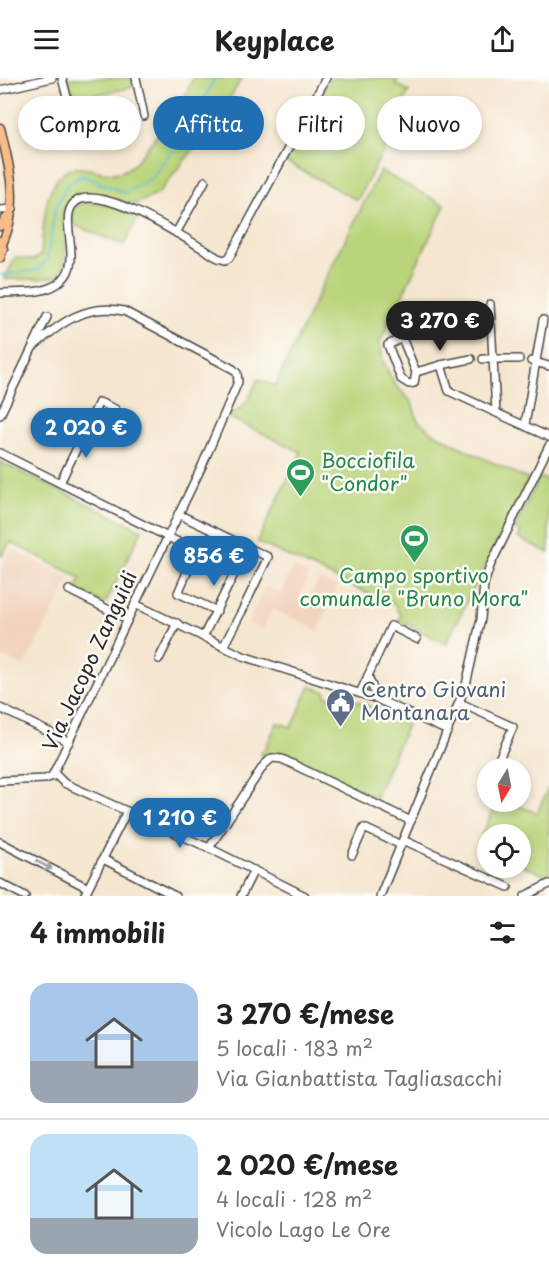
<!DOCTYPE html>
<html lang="it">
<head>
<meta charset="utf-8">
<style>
	body { margin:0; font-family:"Playpen Sans",sans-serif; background:#f6f6f6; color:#222; height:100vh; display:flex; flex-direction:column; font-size:22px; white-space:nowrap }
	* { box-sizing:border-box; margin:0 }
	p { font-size:20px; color:#767676 }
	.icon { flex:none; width:33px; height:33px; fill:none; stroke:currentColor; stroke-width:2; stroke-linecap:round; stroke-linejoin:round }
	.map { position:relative; height:818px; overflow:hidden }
	.side { display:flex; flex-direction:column; background:#fff; flex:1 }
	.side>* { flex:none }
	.banner { position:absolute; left:18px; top:18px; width:513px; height:54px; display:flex; gap:12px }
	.needle { width:39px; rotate:190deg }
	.controls { position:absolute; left:477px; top:680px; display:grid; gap:12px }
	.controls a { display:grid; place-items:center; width:54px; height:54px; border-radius:50%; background:#fff; box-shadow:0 3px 9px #0003; font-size:30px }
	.price { position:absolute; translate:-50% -51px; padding:0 14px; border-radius:21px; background:#1f6fb2; color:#fff; font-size:20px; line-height:39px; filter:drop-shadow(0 2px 3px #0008) }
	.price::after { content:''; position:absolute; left:50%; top:36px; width:18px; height:14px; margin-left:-9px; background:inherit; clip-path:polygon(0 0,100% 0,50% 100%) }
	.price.on { background:#222; color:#fff }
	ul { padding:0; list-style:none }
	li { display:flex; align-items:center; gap:18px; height:150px; padding:0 30px }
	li+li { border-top:2px solid #e0e0e0 }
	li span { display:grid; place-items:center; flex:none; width:168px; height:120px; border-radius:18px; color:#555 }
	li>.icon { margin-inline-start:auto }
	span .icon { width:72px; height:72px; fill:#fffc; stroke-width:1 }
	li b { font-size:26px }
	h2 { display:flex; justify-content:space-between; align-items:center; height:72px; padding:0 30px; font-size:26px }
	.pill { padding:0 21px; border-radius:27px; background:#fff; box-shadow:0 3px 9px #0003; font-size:21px; line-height:54px }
	.pill.on { background:#1f6fb2; color:#fff }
	header { display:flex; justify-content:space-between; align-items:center; height:78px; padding:0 30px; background:#fff; font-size:27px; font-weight:700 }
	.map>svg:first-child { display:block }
	.built { fill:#f2d4be }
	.green { fill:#b9d479; stroke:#728052; stroke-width:1.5 }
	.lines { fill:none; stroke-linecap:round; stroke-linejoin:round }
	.stream { stroke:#54b8d3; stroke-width:2 }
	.minor-casing { stroke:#494744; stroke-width:10 }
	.major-casing { stroke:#494744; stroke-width:11 }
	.minor { stroke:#fff; stroke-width:7 }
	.major { stroke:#f8bd89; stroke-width:8 }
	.oneway { stroke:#a0a0a0 }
	.labels { text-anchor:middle; stroke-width:5; stroke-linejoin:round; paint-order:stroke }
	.leisure-label { font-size:20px; fill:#27864d; stroke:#fdfcf7; text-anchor:start }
	.street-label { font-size:20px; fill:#2b2b2b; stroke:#fdfcf7 }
	.service-label { font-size:20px; fill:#4e5e75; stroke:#fdfcf7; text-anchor:start }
</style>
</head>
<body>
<header><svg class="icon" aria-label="menu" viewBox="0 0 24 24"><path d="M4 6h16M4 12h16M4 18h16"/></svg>Keyplace<svg class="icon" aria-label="share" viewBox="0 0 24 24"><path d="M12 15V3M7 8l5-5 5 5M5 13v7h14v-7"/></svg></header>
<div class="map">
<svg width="549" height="818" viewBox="0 0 549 818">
	<rect width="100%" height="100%" fill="#fdfcf7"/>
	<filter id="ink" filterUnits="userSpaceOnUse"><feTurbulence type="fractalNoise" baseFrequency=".0167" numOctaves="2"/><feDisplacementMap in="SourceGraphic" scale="12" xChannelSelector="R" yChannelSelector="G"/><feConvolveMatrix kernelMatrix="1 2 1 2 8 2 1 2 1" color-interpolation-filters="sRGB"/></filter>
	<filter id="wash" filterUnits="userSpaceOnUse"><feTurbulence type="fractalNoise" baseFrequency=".008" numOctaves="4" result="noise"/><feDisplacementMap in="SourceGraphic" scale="24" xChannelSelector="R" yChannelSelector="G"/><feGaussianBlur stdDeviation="1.35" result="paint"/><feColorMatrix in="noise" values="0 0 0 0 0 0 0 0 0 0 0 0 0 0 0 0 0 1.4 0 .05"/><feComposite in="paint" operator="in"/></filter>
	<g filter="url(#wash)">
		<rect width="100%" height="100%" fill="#f5e6cf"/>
		<g class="built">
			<path d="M11,471L71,500L24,589L0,578V492Z"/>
			<path d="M293,489L310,497L298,520L308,525L319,501L337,509L318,552L272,531L262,552L248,546L265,508L281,515Z"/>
		</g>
		<g class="green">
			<path d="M68,0H133L135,9L72,21Z"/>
			<path d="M193,0H242L218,40L158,116L136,126L79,115L74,117L63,133L66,182L59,198L38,201H5L15,179L33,182L41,177C43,157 43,135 49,117C51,109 56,103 61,97C82,76 107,110 134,86L181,27Z"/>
			<path d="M330,0H399L395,6L409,13L398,35L402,39L357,122L284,83Z"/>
			<path d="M380,93L445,127L380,264L383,283L394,305L412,325L418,343L434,355L468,373L528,401L446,566L399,542L401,536L397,533L396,527L390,524L389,525L257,464L301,374L226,338C244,333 251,318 258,301L275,308L322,208Z"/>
			<path d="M89,124L112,128L139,137L124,167L74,147L71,137L75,128Z"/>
			<path d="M0,384L142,452L105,526L76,512L81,500L10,464L2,478L0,477Z"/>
			<path d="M540,399L549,403V475L518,460L521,455L514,451Z"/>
			<path d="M310,608L325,613L326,618L338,620V617L368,627L407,647L375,720L283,677L276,676L264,680L260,676L265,671L277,645L292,649Z"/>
			<path d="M549,709V795L545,797L521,787L520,756H488L487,773L477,768L497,723H507L537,735Z"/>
		</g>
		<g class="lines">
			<path class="stream" d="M1,197L38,192L47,182L55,131L68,105L83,98L125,115L152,100L188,50L215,0"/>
		</g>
	</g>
	<g filter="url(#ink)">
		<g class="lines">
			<defs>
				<g id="minor">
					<path d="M62,0L79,64"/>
					<path d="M136,0L144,38"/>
					<path d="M0,12L52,0"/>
					<path d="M0,132L13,131"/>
					<path d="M176,155L205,103"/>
					<path d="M0,215C20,214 47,217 62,202C80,186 65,155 69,135C79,87 197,168 218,180L225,182L229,180L326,0"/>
					<path d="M490,226L496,334"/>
					<path d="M402,260L416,294L414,305L409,306L401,301L388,267Z"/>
					<path d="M33,269C60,245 86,225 124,233L233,291L237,295L238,304L202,388L52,698"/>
					<path d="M483,281H519"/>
					<path d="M531,283L549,288"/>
					<path d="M441,287L449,313L549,359"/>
					<path d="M416,294L441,287L471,281"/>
					<path d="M0,337L47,239"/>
					<path d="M525,347L543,242"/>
					<path d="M0,375L236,493"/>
					<path d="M60,405L99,324L115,331L110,342L94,335"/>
					<path d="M178,436L268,479L242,533L223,569"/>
					<path d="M196,474L178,515L217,533"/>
					<path d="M69,512L127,541"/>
					<path d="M135,526L243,578L377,621L448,653"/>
					<path d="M203,559L247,470"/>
					<path d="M159,581L177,545"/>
					<path d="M368,598L377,621"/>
					<path d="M360,615L391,548L417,561"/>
					<path d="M460,625L513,649L495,690"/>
					<path d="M0,630L69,664"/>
					<path d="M0,703L45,701L56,697L64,705L209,770L305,818"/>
					<path d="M403,762L508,809"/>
					<path d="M0,764L88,810"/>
					<path d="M209,770L264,687L272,680L282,681L411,743"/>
					<path d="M352,777L364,750L401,767"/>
					<path d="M103,781L175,818"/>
					<path d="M0,805L25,818"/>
					<path d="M84,818L127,733"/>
					<path d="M241,818L254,792"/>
					<path d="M380,818L466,607L481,541L484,506L490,488L549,368"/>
					<path d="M525,818L549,806"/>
				</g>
				<g id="major">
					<path d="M0,50C10,90 20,127 2,166"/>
					<path d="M0,148L10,136"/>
					<path d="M0,163L3,171L0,180"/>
				</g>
			</defs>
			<use href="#minor" class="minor-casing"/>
			<use href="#major" class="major-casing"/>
			<use href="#minor" class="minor"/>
			<use href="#major" class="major"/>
		</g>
		<defs><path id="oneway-shaft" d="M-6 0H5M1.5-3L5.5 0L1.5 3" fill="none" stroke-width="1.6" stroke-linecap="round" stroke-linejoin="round" transform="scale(1.5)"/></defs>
		<use class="oneway" href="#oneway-shaft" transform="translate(44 787) rotate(27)"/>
	</g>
	<defs>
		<symbol id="stadium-pin" viewBox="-11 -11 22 30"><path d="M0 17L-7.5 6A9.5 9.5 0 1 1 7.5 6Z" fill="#2e9e5b" stroke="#fdfcf7"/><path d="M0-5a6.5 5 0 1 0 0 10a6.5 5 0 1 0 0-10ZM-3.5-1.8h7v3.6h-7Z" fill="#fff"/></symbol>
		<symbol id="civic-pin" viewBox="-11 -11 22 30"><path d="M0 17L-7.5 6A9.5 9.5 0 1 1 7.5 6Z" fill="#5c6f8a" stroke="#fdfcf7"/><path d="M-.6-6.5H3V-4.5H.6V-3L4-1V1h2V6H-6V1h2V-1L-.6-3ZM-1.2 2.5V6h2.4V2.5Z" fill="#fff"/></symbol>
	</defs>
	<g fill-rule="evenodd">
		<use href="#stadium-pin" x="284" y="378" width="33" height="45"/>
		<use href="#stadium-pin" x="398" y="444" width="33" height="45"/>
		<use href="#civic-pin" x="324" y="608" width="33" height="45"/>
	</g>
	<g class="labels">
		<g class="leisure-label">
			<text x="321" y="390">Bocciofila<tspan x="321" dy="23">"Condor"</tspan></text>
			<text x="414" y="505" text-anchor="middle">Campo sportivo<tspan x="414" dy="23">comunale "Bruno Mora"</tspan></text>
		</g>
		<g class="street-label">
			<text transform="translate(90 583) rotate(-65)" y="7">Via Jacopo Zanguidi</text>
		</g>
		<g class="service-label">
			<text x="361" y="619">Centro Giovani<tspan x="361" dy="23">Montanara</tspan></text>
		</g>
	</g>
</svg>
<div class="controls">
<a><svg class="needle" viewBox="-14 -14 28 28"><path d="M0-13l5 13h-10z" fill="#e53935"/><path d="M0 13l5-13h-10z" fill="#767676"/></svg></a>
<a><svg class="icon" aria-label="locate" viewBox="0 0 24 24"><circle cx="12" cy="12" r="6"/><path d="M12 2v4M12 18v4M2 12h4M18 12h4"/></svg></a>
</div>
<b class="price on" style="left:440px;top:274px">3 270 €</b>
<b class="price" style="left:86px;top:381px">2 020 €</b>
<b class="price" style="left:214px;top:509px">856 €</b>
<b class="price" style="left:180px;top:771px">1 210 €</b>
<div class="banner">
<a class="pill">Compra</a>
<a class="pill on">Affitta</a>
<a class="pill">Filtri</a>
<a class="pill">Nuovo</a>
</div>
</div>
<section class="side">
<h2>4 immobili<svg class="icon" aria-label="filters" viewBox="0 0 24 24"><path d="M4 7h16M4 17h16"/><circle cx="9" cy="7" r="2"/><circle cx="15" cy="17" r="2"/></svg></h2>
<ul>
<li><span style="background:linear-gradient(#a9c7e8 65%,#9aa5b1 0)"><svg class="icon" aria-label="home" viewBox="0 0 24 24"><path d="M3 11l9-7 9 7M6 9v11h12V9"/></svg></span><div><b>3 270 €/mese</b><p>5 locali · 183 m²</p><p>Via Gianbattista Tagliasacchi</p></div></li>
<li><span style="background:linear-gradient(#bfe0f5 70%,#9aa5b1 0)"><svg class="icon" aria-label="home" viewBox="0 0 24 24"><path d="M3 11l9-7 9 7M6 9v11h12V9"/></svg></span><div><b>2 020 €/mese</b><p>4 locali · 128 m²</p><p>Vicolo Lago Le Ore</p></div></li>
</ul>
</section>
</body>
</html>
